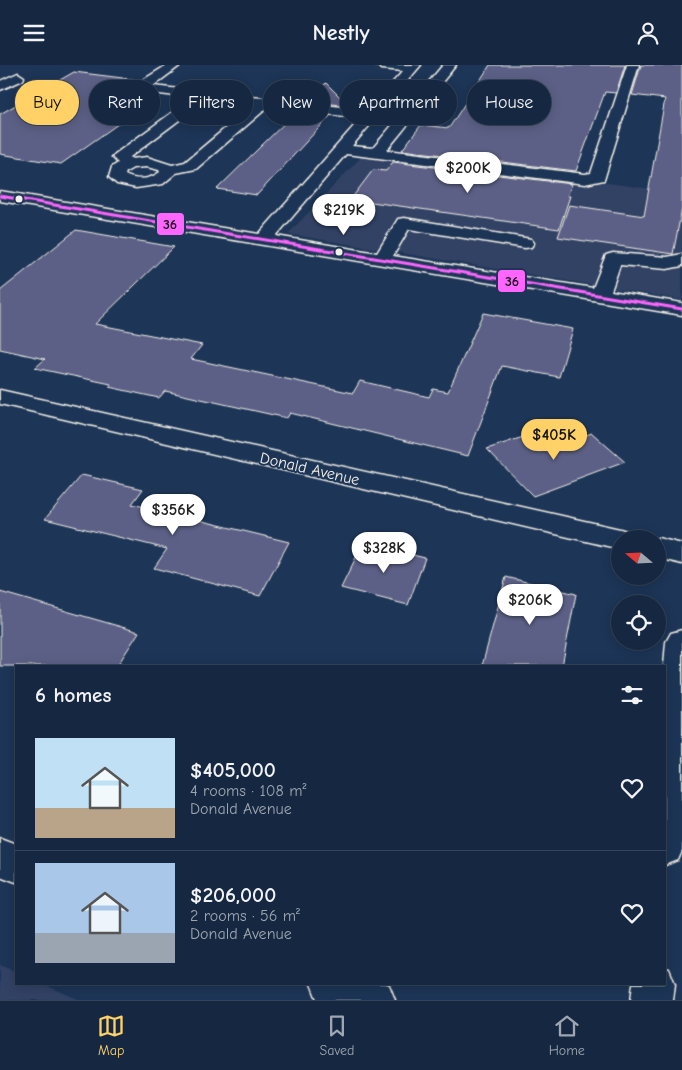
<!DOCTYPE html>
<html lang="en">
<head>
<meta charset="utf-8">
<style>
	body { margin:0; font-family:"Comic Neue",sans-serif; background:#1f3048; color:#f1f3f6; height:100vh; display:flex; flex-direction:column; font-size:19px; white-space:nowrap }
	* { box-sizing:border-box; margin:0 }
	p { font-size:16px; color:#9ea6b1 }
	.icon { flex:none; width:28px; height:28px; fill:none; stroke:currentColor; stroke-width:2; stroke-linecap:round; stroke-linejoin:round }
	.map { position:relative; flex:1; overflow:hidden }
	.panel { position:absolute; left:15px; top:600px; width:651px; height:320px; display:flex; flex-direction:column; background:#162841; border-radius:0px; box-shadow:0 2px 12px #0003,0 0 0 1px #35445a }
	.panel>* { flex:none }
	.guide { position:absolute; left:15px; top:15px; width:652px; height:45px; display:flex; gap:10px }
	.needle { width:32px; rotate:289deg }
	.tools { position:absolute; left:611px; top:465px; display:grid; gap:10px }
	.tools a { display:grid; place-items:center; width:55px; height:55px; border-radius:50%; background:#162841; box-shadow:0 2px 12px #0003,0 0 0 1px #35445a; font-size:25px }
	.price { position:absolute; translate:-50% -42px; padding:0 11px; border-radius:18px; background:#fff; color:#222; font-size:16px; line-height:32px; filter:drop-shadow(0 1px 2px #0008) }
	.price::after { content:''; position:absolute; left:50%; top:30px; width:15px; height:11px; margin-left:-8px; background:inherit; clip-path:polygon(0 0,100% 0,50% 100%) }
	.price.on { background:#ffd166; color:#111 }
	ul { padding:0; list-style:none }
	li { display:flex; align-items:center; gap:15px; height:125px; padding:0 20px }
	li+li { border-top:1px solid #35445a }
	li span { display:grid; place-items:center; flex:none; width:140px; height:100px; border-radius:0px; color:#555 }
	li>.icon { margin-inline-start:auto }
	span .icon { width:60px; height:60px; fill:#fffc; stroke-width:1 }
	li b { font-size:21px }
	h2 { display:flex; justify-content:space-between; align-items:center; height:60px; padding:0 20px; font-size:21px }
	.chip { padding:0 18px; border-radius:22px; background:#162841; box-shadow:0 2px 12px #0003,0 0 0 1px #35445a; font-size:18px; line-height:45px }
	.chip.on { background:#ffd166; color:#111 }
	header { display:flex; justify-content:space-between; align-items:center; height:65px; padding:0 20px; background:#162841; font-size:22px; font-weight:600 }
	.menu { display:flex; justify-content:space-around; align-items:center; height:70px; border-top:1px solid #35445a; background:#162841; font-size:14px; color:#9ea6b1 }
	.menu a { display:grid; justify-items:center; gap:2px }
	.menu .on { color:#ffd166 }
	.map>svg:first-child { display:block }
	.built { fill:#304265 }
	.building { fill:#5c6086; stroke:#f4f1e8 }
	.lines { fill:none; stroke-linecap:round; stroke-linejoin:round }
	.minor-casing { stroke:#f4f1e8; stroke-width:3 }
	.minor { fill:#1d3557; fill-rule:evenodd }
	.bus-1-casing { stroke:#1d3557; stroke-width:5.5 }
	.bus-1 { stroke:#f6f; stroke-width:3 }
	.bus-dot { fill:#f4f1e8; stroke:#1d3557; stroke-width:2 }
	.labels { text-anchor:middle; stroke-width:4; stroke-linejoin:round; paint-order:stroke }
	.street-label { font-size:16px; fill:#f4f1e8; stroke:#1d3557 }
	.line-badge { stroke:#1d3557; stroke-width:2 }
	.pale-badge-label { font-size:14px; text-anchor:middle; font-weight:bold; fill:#111 }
</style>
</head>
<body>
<header><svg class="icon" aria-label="menu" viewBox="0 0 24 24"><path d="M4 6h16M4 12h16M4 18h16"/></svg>Nestly<svg class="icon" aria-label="person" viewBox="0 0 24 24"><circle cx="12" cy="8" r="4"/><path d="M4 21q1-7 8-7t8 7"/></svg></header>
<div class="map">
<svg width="682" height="935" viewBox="0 0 682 935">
	<rect width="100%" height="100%" fill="#1d3557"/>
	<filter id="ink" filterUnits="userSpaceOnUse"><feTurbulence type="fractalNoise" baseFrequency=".02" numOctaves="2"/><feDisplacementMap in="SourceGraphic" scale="10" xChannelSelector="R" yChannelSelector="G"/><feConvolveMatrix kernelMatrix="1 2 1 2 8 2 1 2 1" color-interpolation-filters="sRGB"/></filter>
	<g filter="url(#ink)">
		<g class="built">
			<path d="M362,91L584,118L600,117L682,128V235L288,169Z"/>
			<path d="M0,900L16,907V919H43L80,935H0Z"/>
		</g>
		<g class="building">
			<path d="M490,0H625L616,28L605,27L576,106L402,85L421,60L449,63Z"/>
			<path d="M641,0H682V143L673,189L558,172L569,140L644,151L665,34L632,30Z"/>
			<path d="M74,7L139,15L131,22L133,27L158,31L61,99L0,89V49Z"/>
			<path d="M326,18L344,36L341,40L307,36Z"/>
			<path d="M296,47L330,51L257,130L217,124Z"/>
			<path d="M393,97L572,119L567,131H570L559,164L351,134L373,105L386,106Z"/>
			<path d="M76,165L174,182L95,259L202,280L191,294L353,328L360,316L429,332L433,324L448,327L483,248L573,264L559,312L502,301L468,391L290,348L287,353L165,326L159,333L109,322L111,319L35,303L45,294L0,284V226Z"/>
			<path d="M544,365L538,387L592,368L625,397L533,431L487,384Z"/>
			<path d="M82,410L143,424L132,439L289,477L260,531L154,503L167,484L45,454Z"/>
			<path d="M363,478L425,493L408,540L341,523Z"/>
			<path d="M506,512L576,529L562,601H482Z"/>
			<path d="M0,527L139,567L117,601H0Z"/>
		</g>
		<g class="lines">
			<defs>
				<g id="minor">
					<path d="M167,0H181L153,21L368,45L403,6L382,4L376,0H421L352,81L373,83L443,0H456L387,85L585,109L591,108L627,0H639L604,115L585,119L346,89L276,171L377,188L398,154L404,153L525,173L531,174L534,178L531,182L525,183L409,164L393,191L593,223L606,190L613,188L667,192L682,189V201L667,204L620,200L611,226L682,238V250L0,136V126L259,169L361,53L268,42L196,104L176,108L163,119L136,123L117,119L109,112L112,102L118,98L112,92L115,89L192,33L135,26L133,23L135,20ZM206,35L253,40L185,97L172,100L147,92L132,94L130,92ZM147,102L159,105L160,107C149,115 137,116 125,110L126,107L133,103Z"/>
					<path d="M18,8L24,12L23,15L0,25V16Z"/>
					<path d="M0,325L620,464L630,467L634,474H620V484L0,339Z"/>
					<path d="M658,473L682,479V499L658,493V474H655Z"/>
					<path d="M682,565V786L678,795L665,800L664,601L666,577L671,568Z"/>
					<path d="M0,773L16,779V817L0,811Z"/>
					<path d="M665,903L669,904L675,919L673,935H631L633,919H665Z"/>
					<path d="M311,919H386L389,920L395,935H320L317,934Z"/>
				</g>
			</defs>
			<use href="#minor" class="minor-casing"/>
			<use href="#minor" class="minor"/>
			<defs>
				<path id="bus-1" d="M0,131L682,244"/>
			</defs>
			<use href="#bus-1" class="bus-1-casing"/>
			<use href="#bus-1" class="bus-1"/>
		</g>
	</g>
	<g class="bus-dot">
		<circle cx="19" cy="134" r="4.5"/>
		<circle cx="339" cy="187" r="4.5"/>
	</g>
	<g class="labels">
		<g class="street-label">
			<text transform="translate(310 403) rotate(13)" y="6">Donald Avenue</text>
		</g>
	</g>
	<g class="line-badge">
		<rect x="156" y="147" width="29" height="24" rx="5" fill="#f6f"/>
		<rect x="497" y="204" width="29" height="24" rx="5" fill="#f6f"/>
	</g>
	<g class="pale-badge-label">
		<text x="170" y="164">36</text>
		<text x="512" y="221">36</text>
	</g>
</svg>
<div class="tools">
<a><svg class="needle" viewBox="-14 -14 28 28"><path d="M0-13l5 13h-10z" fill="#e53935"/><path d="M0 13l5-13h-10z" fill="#9ea6b1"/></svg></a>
<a><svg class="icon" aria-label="locate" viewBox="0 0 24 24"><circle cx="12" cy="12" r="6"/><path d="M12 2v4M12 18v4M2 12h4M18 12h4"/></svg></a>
</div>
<b class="price" style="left:468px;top:129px">$200K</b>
<b class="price" style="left:344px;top:171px">$219K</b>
<b class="price on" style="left:554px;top:396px">$405K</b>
<b class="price" style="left:173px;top:471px">$356K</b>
<b class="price" style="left:384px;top:509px">$328K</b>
<b class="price" style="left:530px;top:561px">$206K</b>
<div class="guide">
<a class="chip on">Buy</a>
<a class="chip">Rent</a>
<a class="chip">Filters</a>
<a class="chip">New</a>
<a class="chip">Apartment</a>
<a class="chip">House</a>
</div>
<section class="panel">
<h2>6 homes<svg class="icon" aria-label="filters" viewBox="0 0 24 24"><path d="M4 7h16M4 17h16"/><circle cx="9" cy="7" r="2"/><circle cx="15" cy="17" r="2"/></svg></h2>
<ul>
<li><span style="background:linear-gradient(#bfe0f5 70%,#b9a48a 0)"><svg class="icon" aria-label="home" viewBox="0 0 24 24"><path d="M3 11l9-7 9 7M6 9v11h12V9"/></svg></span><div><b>$405,000</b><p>4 rooms · 108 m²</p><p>Donald Avenue</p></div><svg class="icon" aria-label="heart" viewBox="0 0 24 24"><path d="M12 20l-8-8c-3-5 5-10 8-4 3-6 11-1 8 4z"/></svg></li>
<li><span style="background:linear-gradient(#a9c7e8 70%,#9aa5b1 0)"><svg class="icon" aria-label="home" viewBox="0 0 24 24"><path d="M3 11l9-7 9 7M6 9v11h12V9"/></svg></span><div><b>$206,000</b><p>2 rooms · 56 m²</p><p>Donald Avenue</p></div><svg class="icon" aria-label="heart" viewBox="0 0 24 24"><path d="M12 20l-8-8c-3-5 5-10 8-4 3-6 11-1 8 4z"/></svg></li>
</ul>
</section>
</div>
<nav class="menu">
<a class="on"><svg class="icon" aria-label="map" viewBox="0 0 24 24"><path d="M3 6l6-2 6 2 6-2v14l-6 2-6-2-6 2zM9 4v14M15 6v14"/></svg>Map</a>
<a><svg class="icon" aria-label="saved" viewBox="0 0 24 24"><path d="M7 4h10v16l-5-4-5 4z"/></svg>Saved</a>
<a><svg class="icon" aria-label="home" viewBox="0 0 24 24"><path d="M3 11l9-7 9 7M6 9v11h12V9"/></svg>Home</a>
</nav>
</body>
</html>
